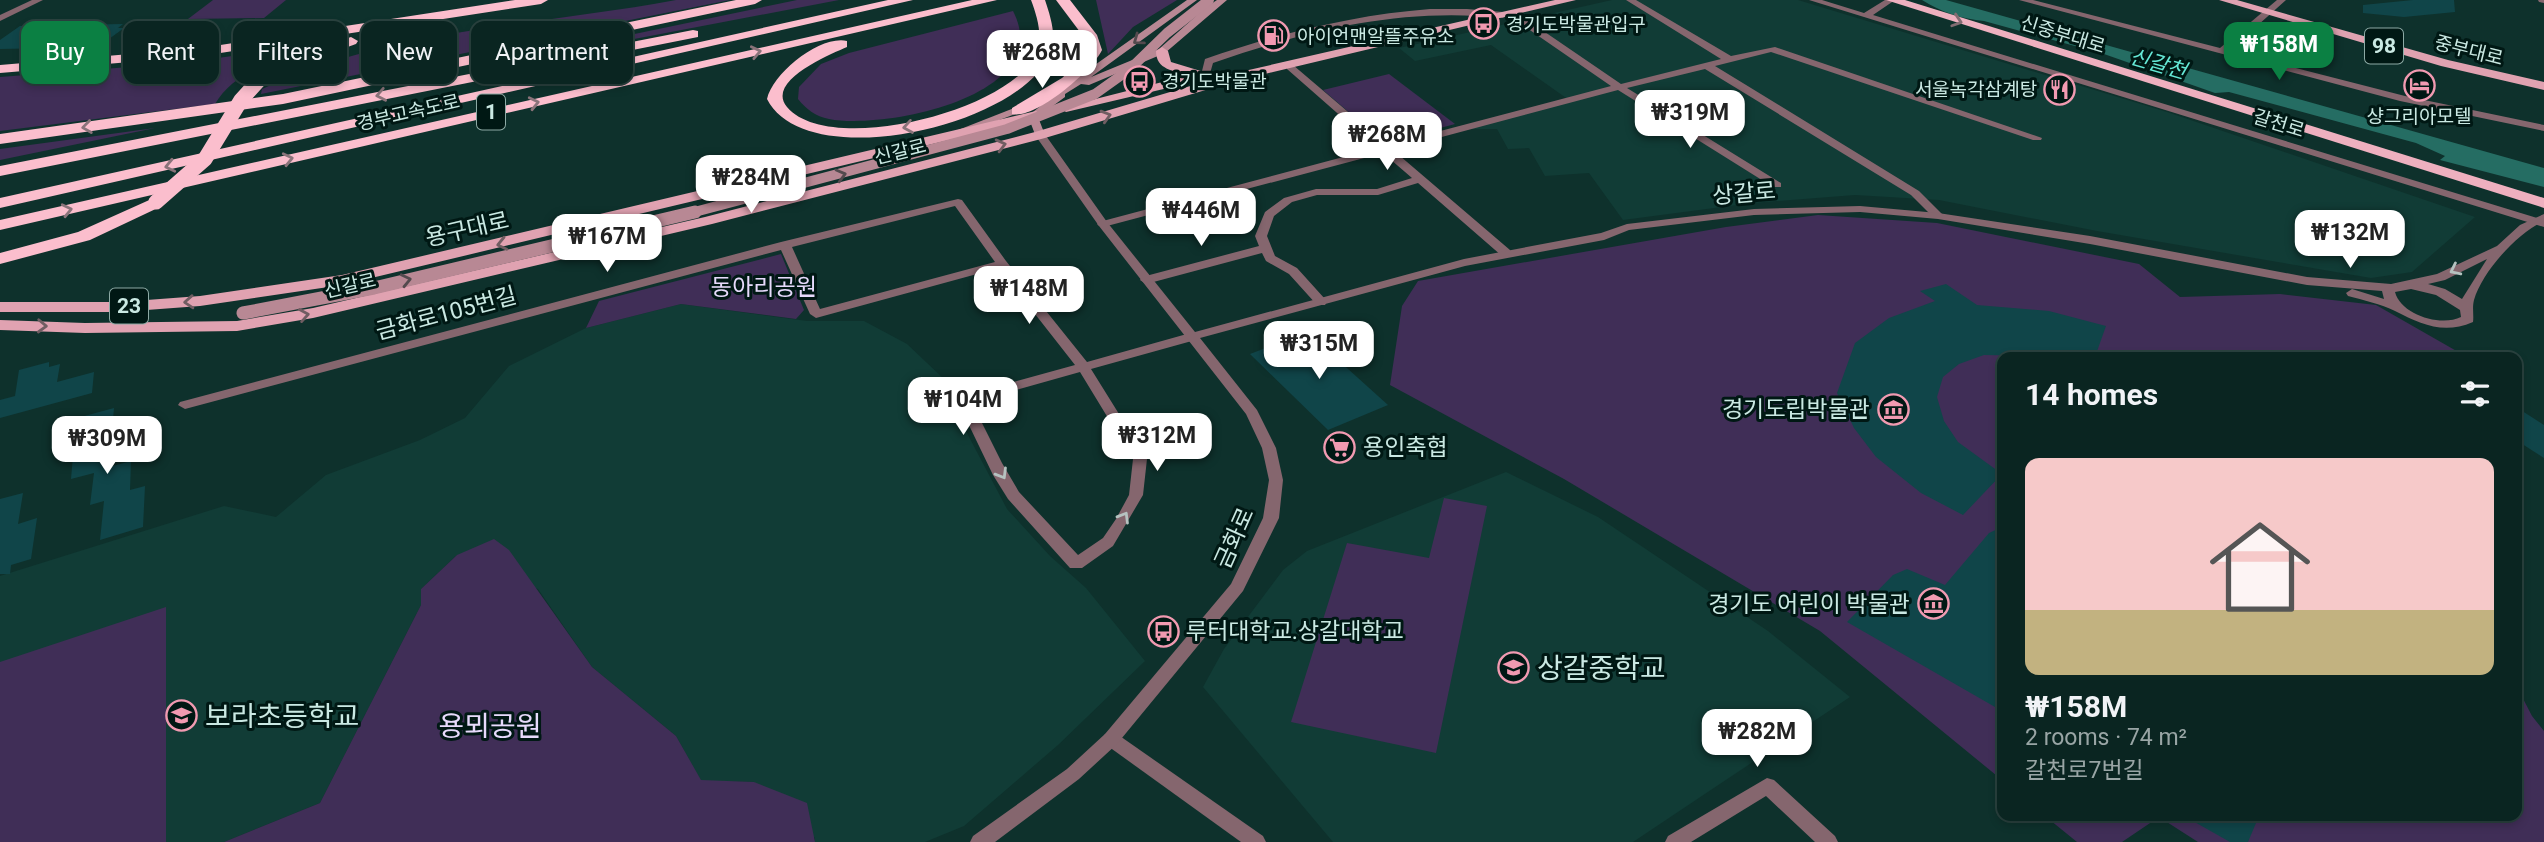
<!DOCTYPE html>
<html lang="en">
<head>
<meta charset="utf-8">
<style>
	body { margin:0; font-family:Roboto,"Noto Sans KR",sans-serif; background:#18312e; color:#f1f3f6; height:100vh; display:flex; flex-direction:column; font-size:26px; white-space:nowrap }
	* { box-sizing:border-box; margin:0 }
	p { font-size:23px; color:#99a5a5 }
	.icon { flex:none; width:38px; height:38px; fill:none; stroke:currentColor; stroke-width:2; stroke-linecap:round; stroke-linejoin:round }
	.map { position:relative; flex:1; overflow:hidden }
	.drawer { position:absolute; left:1997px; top:352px; width:525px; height:469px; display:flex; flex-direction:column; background:#0a2521; border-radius:14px; box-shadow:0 4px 10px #0003,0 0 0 2px #2a423f }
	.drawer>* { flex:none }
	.guide { position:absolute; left:21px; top:21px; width:665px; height:63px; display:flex; gap:14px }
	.price { position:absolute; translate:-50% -60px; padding:0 16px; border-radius:14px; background:#fff; color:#222; font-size:23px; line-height:46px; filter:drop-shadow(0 2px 4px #0008) }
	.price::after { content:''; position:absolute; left:50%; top:42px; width:21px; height:16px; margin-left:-10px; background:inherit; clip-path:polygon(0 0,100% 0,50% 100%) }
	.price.on { background:#0b8043; color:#fff }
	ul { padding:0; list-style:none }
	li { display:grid; align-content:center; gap:14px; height:371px; padding:0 28px }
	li+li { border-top:2px solid #2a423f }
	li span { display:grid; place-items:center; height:217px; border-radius:14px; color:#555 }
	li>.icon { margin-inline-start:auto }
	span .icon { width:126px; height:126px; fill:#fffc; stroke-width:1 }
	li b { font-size:30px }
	h2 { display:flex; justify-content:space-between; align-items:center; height:84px; padding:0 28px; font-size:30px }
	.chip { padding:0 24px; border-radius:14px; background:#0a2521; box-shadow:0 4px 10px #0003,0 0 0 2px #2a423f; font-size:24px; line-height:63px }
	.chip.on { background:#0b8043; color:#fff }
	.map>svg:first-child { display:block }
	.built { fill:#113c36 }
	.green { fill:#402e57 }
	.water { fill:#256d63 }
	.building { fill:#104549 }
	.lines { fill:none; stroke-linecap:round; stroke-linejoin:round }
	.minor { fill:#85666e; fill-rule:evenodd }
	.tertiary { fill:#85666e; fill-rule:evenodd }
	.secondary { fill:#b88894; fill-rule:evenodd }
	.primary { fill:#e0a2b1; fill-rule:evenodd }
	.trunk { fill:#eeb0bf; fill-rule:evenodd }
	.motorway { fill:#fbbecd; fill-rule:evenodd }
	.secondary-bridge-far1 { stroke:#b88894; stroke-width:10 }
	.secondary-bridge { stroke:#b88894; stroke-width:13 }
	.motorway-bridge { stroke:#fbbecd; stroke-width:15 }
	.oneway { stroke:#836c72 }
	.oneway2 { stroke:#534a4e }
	.oneway3 { stroke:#8a737a }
	.oneway4 { stroke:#705d62 }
	.oneway5 { stroke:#b5c2c0 }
	.labels { text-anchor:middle; stroke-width:6; stroke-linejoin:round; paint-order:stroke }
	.far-poi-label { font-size:19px; fill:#cae9e3; stroke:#001814; text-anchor:start }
	.far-street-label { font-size:19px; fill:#cae9e3; stroke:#001814 }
	.shield { fill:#001814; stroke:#8daaa5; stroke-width:2 }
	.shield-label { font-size:21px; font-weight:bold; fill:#cae9e3 }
	.far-water-label { font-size:21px; font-style:italic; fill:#65e9d7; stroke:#001814 }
	.street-label { font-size:23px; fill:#cae9e3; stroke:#001814 }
	.park-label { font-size:23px; fill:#e7dafc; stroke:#001814 }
	.poi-label { font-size:23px; fill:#cae9e3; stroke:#001814; text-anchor:end }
	.near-poi-label { font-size:28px; fill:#cae9e3; stroke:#001814; text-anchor:start }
	.near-park-label { font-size:28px; fill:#e7dafc; stroke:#001814 }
</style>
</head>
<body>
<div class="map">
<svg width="2544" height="842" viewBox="0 0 2544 842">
	<rect width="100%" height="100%" fill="#0e312c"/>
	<g class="built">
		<path d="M1612,0H1798L2167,112L2475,217L2412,272L2371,278L2097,231L1939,200L1855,195L1752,203L1623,220L1589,173L1545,176L1529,148L1508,149L1497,129H1466L1569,100L1491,45L1415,61L1399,48Z"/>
		<path d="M681,304L807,321H864L907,344L945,380L968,435L1007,509L1050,556L1086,588L1145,661L1058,745L964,826L925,842H815V838L754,782L701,781L676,736L592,667L538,589L457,555L421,589V605L320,803L224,842H0V576L224,506L276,517L326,475L420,440L465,418L509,366L586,328Z"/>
		<path d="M1506,472L1598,517L1768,631L1850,697L1633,842H1333L1203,687L1224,649L1283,570L1307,551Z"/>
	</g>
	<g class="green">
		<path d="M213,0H286L264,18L188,19Z"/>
		<path d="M676,0H730L261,94L262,89C392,28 537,26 676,0Z"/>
		<path d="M797,0H839L566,52L577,46Z"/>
		<path d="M1096,0H1177L1133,27L1108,54Z"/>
		<path d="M1013,11C1057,96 885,130 829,119C815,116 807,110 798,99L799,87L821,64L849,53Z"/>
		<path d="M319,44C284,57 235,69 215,104L0,131V77L181,63Z"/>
		<path d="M1389,74L1455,124L1385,143L1323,90Z"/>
		<path d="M155,128L0,160V149Z"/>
		<path d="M1818,215L1937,223L2139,264L2180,297L2280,294L2376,305L2467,357H2002V780L1820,631L1564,479L1390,385L1402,306L1418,281L1726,227Z"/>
		<path d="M781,254L804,310L796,319L681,304L586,328L599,301Z"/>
		<path d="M1444,498L1487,506L1436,753L1291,722L1347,543L1429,558Z"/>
		<path d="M494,539L509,550L592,667L676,736L701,780L754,782L807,803L815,842H224L320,803L421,605V589L457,555Z"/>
		<path d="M166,607V842H0V662Z"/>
		<path d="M2517,687L2532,716L2544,731V842H2198L2159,817L2122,842H2077L2045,816H2516Z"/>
	</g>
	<path class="water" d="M1922,0H1946L2544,168V187L2440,160L2445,156L2416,143L2229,92L2215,93L2104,54L1984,21C1962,19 1941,12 1922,0Z"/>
	<g class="building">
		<path d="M2413,0H2454L2455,12L2404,17L2363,13V5Z"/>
		<path d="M123,24L118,28H124L98,47L0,49V40L20,26Z"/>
		<path d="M1946,284L1977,305L2049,311L2106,326L2095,357L1984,355L1959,364L1943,377L1937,397L1944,421L1958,442L2002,474L1963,515L1921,493L1876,457L1854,428L1837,393L1855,343L1889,318L1935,301L1920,291Z"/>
		<path d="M1307,332L1388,405L1328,430L1250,354Z"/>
		<path d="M49,362V367L60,364L57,382L94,372L92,393L0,418V400L15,396L19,370Z"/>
		<path d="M2516,407L2544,425V458L2516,440Z"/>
		<path d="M114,408L109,467L131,461L130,490L145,486L143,527L100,540L104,501L90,505L94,473L71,479L74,444L77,418Z"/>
		<path d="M23,493L18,524L37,518L31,559L11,565L10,574H0V499Z"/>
		<path d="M2002,527V711L1847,622L1893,575L1907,569L1945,585L1989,533Z"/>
		<path d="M2184,816H2259L2248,842H2230Z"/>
	</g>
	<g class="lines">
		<g class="minor">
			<path d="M32,0H43L0,21V15Z"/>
			<path d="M1626,0H1636L1731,56L1775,47L2042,138L2041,140H2033L1771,52L1715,66L1919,191L1942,214V218H1934L1911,195L1705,69L1627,88L1781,183V187H1773L1618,90L1393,150L1510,250L1512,253L1510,256H1502L1418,183L1378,195H1317L1292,202L1274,216L1267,236L1275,256L1297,268L1325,299L1327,302L1325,305H1317L1289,274L1266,261L1262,253L1146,284L1140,280L1142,277L1259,246L1255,236L1265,212L1284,198L1316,189H1377L1412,178L1383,153L1107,226H1099L1097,224L1099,222L1377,148L1287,69V65H1293L1387,145L1611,86L1508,15V11H1514L1621,84L1721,59Z"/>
			<path d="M1809,0H1822L1864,13L1885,0H1895L1873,15L2544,220V227Z"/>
			<path d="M2019,0H2033L2220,48L2277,0H2286L2229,51L2405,96L2544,125V131L2400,101Z"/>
			<path d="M1430,9H1467L1503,12L1508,15L1503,18C1402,7 1308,30 1213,63L1209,77L1201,75L1205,59C1278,34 1352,15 1430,9Z"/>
			<path d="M958,199L962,200L1006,261L1087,362L1194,332L1200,336L1199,339L1091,369L1147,459L1143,495L1113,546L1082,568H1070L1008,499L993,475L966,419L981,391L1075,365L999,268L816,318L810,314L781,250L185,409L178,405L180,402L781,242ZM955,206L995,262L820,309L792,247ZM1080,372L1133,459L1129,495L1116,519L1103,538L1078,555L1019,492L1002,463L980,419L991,397Z"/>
			<path d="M1111,732L1117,734L1263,836L1266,842H1241L1105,744L1102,739L1105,734Z"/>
			<path d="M1767,778L1774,780L1835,836L1838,842H1815L1766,796L1691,842H1665L1668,836Z"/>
		</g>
		<g class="tertiary">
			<path d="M2538,0H2544V3L2539,2Z"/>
			<path d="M1040,132L1044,133L1107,222L1195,332L1464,259L1601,233L1627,224L1754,209L1860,206L1938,213L2090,236L2307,277L2391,284L2437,274L2497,246L2520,225L2544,214V221C2517,233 2482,272 2474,300C2472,308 2474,315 2473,322C2443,335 2421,324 2395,311C2381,304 2363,300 2348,296L2346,293L2352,289L2384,299L2382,291L2307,285L2090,244L1938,219L1860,212L1754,215L1629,230L1604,240L1465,266L1200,338L1257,410L1276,448L1283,480L1279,518L1243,591L1117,744L1079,779L995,842H970L973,836L1067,769L1105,734L1231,584L1263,518L1269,480L1262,448L1246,414L1099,226L1035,135ZM2487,259L2462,299L2445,289L2428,284L2445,280ZM2411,289L2436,295L2460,310L2461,317C2441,327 2401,315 2395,292Z"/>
		</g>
		<g class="secondary">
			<path d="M1187,0H1197L1091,77L1159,49L1205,8L1217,0H1227L1165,53L1089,85L1081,84L1065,94V97L1038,117L1045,135L1040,138L1036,137L1028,116L1048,100L1044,97L1045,95L1065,86Z"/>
			<path d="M1027,103L1031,104V108L962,134L958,135L953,132Z"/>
		</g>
		<g class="primary">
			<path d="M1555,0H1576L1239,80L1045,138L712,224L313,318L237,331L85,333L0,330V320L85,323L237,321L313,308L705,217L1035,132L1214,79H1206L1066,112L1060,108L1190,75C1174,71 1156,70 1156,51L1162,47L1168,51L1171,62L1204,72L1231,74Z"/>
			<path d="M2219,0H2237L2448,60L2544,82V90L2441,66Z"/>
			<path d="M1036,111L1042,115L1041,118L342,285L200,306L120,312H0V302H120L200,296L342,275Z"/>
		</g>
		<path class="trunk" d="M1886,0H1905L2544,198V208Z"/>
		<g class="motorway">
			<path d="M515,0H548L541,4L201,56L0,73V65L201,48Z"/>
			<path d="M736,0H762L755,4L283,104L0,144V134L283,94Z"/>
			<path d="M888,0H913L0,208V198Z"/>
			<path d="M972,0H997L0,230V220Z"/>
			<path d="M1031,0H1045C1050,15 1057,36 1051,52C1023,126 806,176 767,99C773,73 820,35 847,41V47C831,54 765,81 787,107C829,157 1013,111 1037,52C1043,36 1037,16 1031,0Z"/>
			<path d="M1056,0H1070L1097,35L1102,50C1092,71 1035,120 1012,114V108L1062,78L1083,59L1087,50L1083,36Z"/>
			<path d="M693,30L698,31V37L0,176V166Z"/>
			<path d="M351,37L358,41L356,44C341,49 261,84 255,82L253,79L299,54Z"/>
			<path d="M156,197L162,198L165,202L162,206L90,240L0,264V253L78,232Z"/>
		</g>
		<path class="secondary-bridge-far1" d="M687,214L1007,129L1095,94L1130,69L1167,33L1209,0"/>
		<path class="secondary-bridge" d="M243,313L374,288L695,212"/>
		<path class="motorway-bridge" d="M156,202L205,159L241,100L260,79"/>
	</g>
	<defs><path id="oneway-chevron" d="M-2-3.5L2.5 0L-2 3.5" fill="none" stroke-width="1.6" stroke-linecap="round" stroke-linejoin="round" transform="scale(1.75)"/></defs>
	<use class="oneway" href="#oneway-chevron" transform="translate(1957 21) rotate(18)"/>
	<g class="oneway2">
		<use href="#oneway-chevron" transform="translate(1138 40) rotate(144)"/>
		<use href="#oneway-chevron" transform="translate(841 175) rotate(-15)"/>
		<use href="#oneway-chevron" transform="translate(406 280) rotate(-13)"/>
	</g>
	<g class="oneway3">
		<use href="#oneway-chevron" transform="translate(756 52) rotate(-12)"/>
		<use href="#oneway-chevron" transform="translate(381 95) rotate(169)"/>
		<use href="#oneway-chevron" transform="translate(534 103) rotate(-13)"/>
		<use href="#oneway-chevron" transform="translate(87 127) rotate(172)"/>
		<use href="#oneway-chevron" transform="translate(908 127) rotate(170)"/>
		<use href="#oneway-chevron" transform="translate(288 159) rotate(-13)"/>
		<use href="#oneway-chevron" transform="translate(170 166) rotate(167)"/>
		<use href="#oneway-chevron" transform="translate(67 210) rotate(-13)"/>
	</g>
	<g class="oneway4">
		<use href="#oneway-chevron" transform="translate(1106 116) rotate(-16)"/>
		<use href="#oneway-chevron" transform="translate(1001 145) rotate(-14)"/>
		<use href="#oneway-chevron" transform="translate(502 244) rotate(167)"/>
		<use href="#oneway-chevron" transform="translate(189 302) rotate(176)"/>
		<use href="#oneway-chevron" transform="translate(304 315) rotate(-10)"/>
		<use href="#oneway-chevron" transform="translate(42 326) rotate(2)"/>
	</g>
	<g class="oneway5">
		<use href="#oneway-chevron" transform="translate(2455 270) rotate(154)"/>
		<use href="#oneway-chevron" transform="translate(1002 474) rotate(59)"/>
		<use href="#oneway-chevron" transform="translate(1124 517) rotate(-59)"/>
	</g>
	<defs>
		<symbol id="bus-ring" viewBox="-11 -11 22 22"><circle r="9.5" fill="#001814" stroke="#f19ab1" stroke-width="1.5"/><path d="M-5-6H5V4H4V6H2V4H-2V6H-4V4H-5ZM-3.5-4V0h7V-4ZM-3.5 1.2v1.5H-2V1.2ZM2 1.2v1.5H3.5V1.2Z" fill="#f19ab1"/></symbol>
		<symbol id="fuel-ring" viewBox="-11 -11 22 22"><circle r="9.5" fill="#001814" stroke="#f19ab1" stroke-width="1.5"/><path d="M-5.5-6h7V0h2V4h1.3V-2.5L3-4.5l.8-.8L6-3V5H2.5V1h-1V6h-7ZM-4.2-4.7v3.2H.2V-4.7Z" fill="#f19ab1"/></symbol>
		<symbol id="hotel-ring" viewBox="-11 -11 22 22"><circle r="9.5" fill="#001814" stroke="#f19ab1" stroke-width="1.5"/><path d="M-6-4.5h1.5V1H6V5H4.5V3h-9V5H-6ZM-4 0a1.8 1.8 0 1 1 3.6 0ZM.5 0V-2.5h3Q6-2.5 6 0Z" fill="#f19ab1"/></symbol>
		<symbol id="restaurant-ring" viewBox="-11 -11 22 22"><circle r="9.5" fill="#001814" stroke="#f19ab1" stroke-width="1.5"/><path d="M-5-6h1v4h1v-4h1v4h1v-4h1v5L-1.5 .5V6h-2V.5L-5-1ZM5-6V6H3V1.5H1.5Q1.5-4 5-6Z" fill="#f19ab1"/></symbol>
		<symbol id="museum-ring" viewBox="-11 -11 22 22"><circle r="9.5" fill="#001814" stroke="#f19ab1" stroke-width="1.5"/><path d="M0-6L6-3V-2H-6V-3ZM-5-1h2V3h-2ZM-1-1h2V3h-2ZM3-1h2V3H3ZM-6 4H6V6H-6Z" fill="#f19ab1"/></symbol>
		<symbol id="supermarket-ring" viewBox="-11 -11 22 22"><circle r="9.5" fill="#001814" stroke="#f19ab1" stroke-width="1.5"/><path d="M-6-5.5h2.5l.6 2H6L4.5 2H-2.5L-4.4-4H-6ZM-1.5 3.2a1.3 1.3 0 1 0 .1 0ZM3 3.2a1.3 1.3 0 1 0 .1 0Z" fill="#f19ab1"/></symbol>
		<symbol id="school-ring" viewBox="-11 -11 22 22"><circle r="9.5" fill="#001814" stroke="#f19ab1" stroke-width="1.5"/><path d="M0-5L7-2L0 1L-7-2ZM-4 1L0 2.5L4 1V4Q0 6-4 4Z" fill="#f19ab1"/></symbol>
	</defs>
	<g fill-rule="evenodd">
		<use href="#bus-ring" x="1466" y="6" width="35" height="35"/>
		<use href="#fuel-ring" x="1256" y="18" width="35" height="35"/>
		<use href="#bus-ring" x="1122" y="64" width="35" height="35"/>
		<use href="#hotel-ring" x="2402" y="68" width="35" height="35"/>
		<use href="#restaurant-ring" x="2042" y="72" width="35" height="35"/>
		<use href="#museum-ring" x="1876" y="392" width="35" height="35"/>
		<use href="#supermarket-ring" x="1322" y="430" width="35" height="35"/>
		<use href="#museum-ring" x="1916" y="586" width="35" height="35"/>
		<use href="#bus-ring" x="1146" y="614" width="35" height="35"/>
		<use href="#school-ring" x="1496" y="650" width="35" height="35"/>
		<use href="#school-ring" x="164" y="698" width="35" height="35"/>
	</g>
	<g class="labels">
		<g class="far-poi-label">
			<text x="1506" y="31">경기도박물관입구</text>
			<text x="1297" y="43">아이언맨알뜰주유소</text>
			<text x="1162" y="88">경기도박물관</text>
			<text x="2037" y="96" text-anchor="end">서울녹각삼계탕</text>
			<text x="2419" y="123" text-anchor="middle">샹그리아모텔</text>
		</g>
		<g class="far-street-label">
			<text transform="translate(2063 34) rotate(17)" y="7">신중부대로</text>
			<text transform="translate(2469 50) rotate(14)" y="7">중부대로</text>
			<text transform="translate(408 112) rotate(-13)" y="7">경부고속도로</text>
			<text transform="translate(2279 123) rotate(17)" y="7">갈천로</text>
			<text transform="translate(900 151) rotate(-14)" y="7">신갈로</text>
			<text transform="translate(350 285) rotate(-13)" y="7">신갈로</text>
		</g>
		<g class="shield">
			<rect x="2365" y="28.5" width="38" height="35" rx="5"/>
			<rect x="477" y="94.5" width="28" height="35" rx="5"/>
			<rect x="110" y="288.5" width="38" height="35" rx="5"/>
		</g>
		<g class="shield-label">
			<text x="2384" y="53">98</text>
			<text x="491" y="119">1</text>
			<text x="129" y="313">23</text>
		</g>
		<g class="far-water-label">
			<text transform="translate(2158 64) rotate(16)" y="7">신갈천</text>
		</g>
		<g class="street-label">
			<text transform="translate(1744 193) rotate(-5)" y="8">상갈로</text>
			<text transform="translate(467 229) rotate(-13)" y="8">용구대로</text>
			<text transform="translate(446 313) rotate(-15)" y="8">금화로105번길</text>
			<text transform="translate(1234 538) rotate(-66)" y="8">금화로</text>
		</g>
		<g class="park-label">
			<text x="764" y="295">동아리공원</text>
		</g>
		<g class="poi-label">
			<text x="1870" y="417">경기도립박물관</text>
			<text x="1363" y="455" text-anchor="start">용인축협</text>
			<text x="1910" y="612">경기도 어린이 박물관</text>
			<text x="1186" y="639" text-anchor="start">루터대학교.상갈대학교</text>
		</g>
		<g class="near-poi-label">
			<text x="1537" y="678">상갈중학교</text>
			<text x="205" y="726">보라초등학교</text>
		</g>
		<g class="near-park-label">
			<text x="490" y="736">용뫼공원</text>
		</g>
	</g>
</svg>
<b class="price on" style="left:2279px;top:82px">₩158M</b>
<b class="price" style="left:1042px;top:90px">₩268M</b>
<b class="price" style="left:1690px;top:150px">₩319M</b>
<b class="price" style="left:1387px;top:172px">₩268M</b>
<b class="price" style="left:751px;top:215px">₩284M</b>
<b class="price" style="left:1201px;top:248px">₩446M</b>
<b class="price" style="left:2350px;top:270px">₩132M</b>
<b class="price" style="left:607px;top:274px">₩167M</b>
<b class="price" style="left:1029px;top:326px">₩148M</b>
<b class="price" style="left:1319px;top:381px">₩315M</b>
<b class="price" style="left:963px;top:437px">₩104M</b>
<b class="price" style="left:1157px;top:473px">₩312M</b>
<b class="price" style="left:107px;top:476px">₩309M</b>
<b class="price" style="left:1757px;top:769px">₩282M</b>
<div class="guide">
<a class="chip on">Buy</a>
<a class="chip">Rent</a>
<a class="chip">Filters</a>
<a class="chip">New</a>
<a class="chip">Apartment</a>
</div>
<section class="drawer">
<h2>14 homes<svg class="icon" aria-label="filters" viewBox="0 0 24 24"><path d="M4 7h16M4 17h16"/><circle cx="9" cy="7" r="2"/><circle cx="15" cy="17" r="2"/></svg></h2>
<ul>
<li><span style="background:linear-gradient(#f6c9c9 70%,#c2b280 0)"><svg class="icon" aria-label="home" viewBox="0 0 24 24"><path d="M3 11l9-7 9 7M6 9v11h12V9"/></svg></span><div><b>₩158M</b><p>2 rooms · 74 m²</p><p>갈천로7번길</p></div></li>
</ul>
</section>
</div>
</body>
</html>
